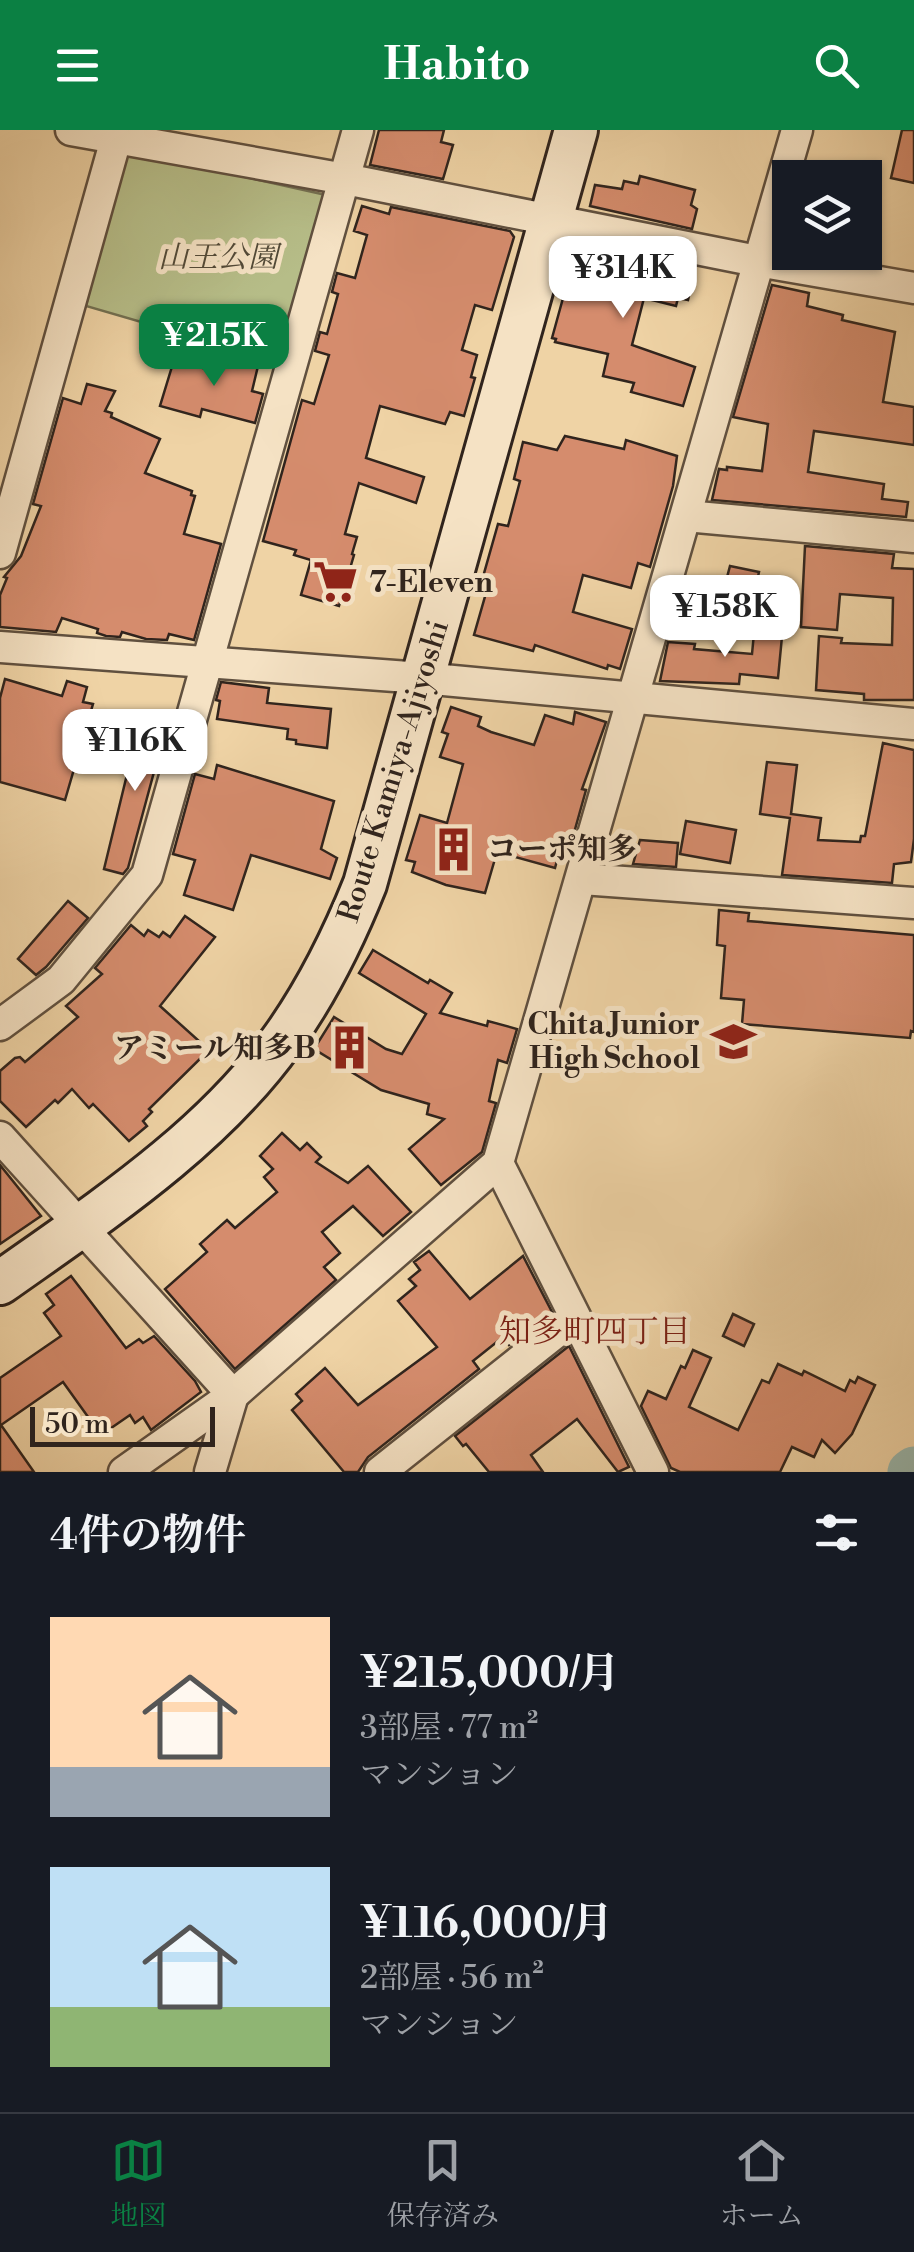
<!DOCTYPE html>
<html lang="ja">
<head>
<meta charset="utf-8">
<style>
	body { margin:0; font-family:"Libre Bodoni","Noto Serif JP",serif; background:#20242c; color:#f1f3f6; height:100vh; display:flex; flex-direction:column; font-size:38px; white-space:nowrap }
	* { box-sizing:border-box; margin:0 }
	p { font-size:32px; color:#9ea1a6 }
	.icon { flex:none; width:55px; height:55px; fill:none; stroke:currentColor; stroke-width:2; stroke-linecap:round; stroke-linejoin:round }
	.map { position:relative; height:1342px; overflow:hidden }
	.sheet { display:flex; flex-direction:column; background:#171b24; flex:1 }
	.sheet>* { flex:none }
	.fabs { position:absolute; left:772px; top:30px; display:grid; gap:20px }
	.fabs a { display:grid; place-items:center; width:110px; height:110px; border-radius:0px; background:#171b24; box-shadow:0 2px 8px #0004; font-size:50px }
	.scale { position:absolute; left:30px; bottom:25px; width:185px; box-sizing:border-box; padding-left:10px; border:5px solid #30241d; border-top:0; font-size:28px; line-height:35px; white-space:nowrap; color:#30241d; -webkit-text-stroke:8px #f5e2c4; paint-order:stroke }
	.price { position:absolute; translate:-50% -85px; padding:0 22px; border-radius:20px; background:#fff; color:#222; font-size:32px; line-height:65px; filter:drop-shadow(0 2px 5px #0008) }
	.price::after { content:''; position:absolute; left:50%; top:60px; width:30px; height:22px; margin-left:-15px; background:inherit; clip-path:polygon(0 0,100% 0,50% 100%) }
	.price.on { background:#0b8043; color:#fff }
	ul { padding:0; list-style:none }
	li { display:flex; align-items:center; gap:30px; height:250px; padding:0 50px }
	li span { display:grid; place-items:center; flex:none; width:280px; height:200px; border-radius:0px; color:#555 }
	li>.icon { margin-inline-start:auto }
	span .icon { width:120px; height:120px; fill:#fffc; stroke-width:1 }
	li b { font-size:42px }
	h2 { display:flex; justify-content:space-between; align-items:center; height:120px; padding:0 50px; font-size:42px }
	header { display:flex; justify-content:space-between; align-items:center; height:130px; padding:0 50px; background:#0b8043; color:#fff; font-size:45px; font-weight:700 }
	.tabs { display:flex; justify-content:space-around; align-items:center; height:140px; border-top:2px solid #363941; background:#171b24; font-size:28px; color:#9ea1a6 }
	.tabs a { display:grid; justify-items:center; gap:5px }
	.tabs .on { color:#0b8043 }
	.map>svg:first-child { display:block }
	.green { fill:#b6bd88; stroke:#737052; stroke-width:2.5 }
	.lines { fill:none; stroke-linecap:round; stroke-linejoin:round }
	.river { stroke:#9ab7ac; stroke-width:45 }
	.building { fill:#d58c6d; stroke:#30241d; stroke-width:2.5 }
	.minor-casing { stroke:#60503f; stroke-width:35 }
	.secondary-casing { stroke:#30241d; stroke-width:48 }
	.minor { stroke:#f5e2c4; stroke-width:30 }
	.secondary { stroke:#f5e2c4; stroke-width:42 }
	.labels { text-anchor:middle; stroke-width:10; stroke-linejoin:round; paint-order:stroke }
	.park-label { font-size:30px; font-style:italic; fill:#524a38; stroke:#f5e2c4 }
	.poi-label { font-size:30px; font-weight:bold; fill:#30241d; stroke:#f5e2c4; text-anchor:start }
	.street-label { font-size:30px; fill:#30241d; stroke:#f5e2c4 }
	.neighbourhood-label { font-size:32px; fill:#7a1f14; stroke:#f5e2c4 }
</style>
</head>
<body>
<header><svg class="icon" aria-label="menu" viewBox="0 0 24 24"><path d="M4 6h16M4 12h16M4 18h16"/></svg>Habito<svg class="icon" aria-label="search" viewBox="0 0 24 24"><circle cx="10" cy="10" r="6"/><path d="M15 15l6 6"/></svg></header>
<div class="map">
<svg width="914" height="1342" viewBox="0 0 914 1342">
	<rect width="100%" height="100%" fill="#efd3a5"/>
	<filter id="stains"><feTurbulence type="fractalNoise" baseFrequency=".002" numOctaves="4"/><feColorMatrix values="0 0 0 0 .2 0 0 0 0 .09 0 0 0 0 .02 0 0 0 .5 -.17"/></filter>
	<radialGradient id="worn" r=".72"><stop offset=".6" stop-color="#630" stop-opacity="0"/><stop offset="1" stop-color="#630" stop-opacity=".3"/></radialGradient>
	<path class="green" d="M123,20L326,65L279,232L86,176Z"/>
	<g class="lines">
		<path class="river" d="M910,1342L914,1339"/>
	</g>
	<g class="building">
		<path d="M379,0H444L441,12L453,15L443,49L370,35Z"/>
		<path d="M902,0H914V53L891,48Z"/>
		<path d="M640,46L695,60L691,75L697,79L692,99L590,76L595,55L622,59L624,51L638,54Z"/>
		<path d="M362,76L389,84L391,77L510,101L514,107L492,180L475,175L462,220L477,225L471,247L475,248L464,286L450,282L445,294L380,276L366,328L424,347L416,373L359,353L345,404L357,407L352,424L354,425L339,476L301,465L311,430L294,425L296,420L263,411L302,270L314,274L329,225L315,221L320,202L327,204L338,164L332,162L337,143L355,148L367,105L354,101Z"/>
		<path d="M576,121L629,133L630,128L693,148L688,170L678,168L676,176L644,168L632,215L695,237L683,276L631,262L634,253L603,246L608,224L555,212L556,209L552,208Z"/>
		<path d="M772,155L809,163L807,176L843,185L842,190L895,202L883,272L914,277V315L814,301L808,342L884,354L882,369L908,372L906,387L712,370L719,339L727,340V337L762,341L768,294L733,287Z"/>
		<path d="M210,224L258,236L252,261L263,264L255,293L202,279L200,287L160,276L174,230L206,239Z"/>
		<path d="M87,254L115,261L105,281L112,283L111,287L160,309L145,343L192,361L191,365L195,366L184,404L221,414L194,510L169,504L167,510L146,509L122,502L120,507L106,506L97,503L98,499L62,488L56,502L0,497V465L7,448L4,447L21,426L41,376L33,374L63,268L81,274Z"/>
		<path d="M565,306L624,319L626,310L677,326L673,356L650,437L638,433L631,458L583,445L573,482L632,499L620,539L608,535L607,539L535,515L533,521L474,505L488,456L481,454L498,394L508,396L520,351L514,349L523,312L557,320Z"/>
		<path d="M805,416L894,424L892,438L914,439V570H864V564L816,560L819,506L842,508L841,513L892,515L893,468L840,464L837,500L801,497Z"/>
		<path d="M730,436L759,442L750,483L720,474Z"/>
		<path d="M755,493L783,496L778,548L740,544L739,554L660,551L668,512L695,514L694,519L752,524Z"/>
		<path d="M5,549L62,566L67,551L87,557L83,572L93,574L65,670L0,652V568Z"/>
		<path d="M221,552L269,558L267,573L331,579L327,618L296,614V610L287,609L288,599L217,589L220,571L216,570Z"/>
		<path d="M451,577L481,587L478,596L491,602L534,615L545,585L573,594L575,582L606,592L582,659L586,660L572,710L563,708L555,738L497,722L485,763L446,755L412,742L415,732L406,730L420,685L447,693L463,634L440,627L448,604L442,602Z"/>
		<path d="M141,587L167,594L128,738L123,744L104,739Z"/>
		<path d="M883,613L914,620V709L911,732L894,734L892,753L782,745L790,688L760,684L767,632L797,635L791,684L821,688L818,710L860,712L861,706H865Z"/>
		<path d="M217,635L334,671L321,719L337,728L330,749L251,725L233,780L184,765L195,730L173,724L195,644L214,649Z"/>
		<path d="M686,691L736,700L730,733L680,724Z"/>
		<path d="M640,710L678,713L676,737L633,734Z"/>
		<path d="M68,771L88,788L46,837L36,845L18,829Z"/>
		<path d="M719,780L749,783L748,791L914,805V902L911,901L910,908L742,894L744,870L721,868L725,816L717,815Z"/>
		<path d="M185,786L215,807L160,876L209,920L149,979L152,982L143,991L147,996L129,1011L93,974L89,978L72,959L58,973L55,970L26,997L0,971V941L15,928L20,927L25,932L78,887L66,876L102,844L95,838L131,795L144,806L148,800L159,807L163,802L170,807Z"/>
		<path d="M373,820L428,853L430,850L452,863L440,883L487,896L488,891L517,899L507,933L498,930L489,971L496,973L482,1022L441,1055L409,1019L444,989L427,984L429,974L381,960L314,919L334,887L386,919L402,924L426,884L359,843Z"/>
		<path d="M282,1003L300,1020L307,1013L321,1027L316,1032L348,1053L368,1036L411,1082L383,1106L353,1076L322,1102L340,1123L324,1137L336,1150L235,1239L165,1159L207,1122L200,1114L227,1090L235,1098L277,1062L264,1047L273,1039L260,1026Z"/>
		<path d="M0,1035L41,1086L0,1114Z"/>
		<path d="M429,1121L470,1169L523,1126L552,1182L509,1215L503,1207L473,1231L479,1239L368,1327L358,1342H344L292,1280L302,1271L296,1264L325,1238L358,1275L437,1217L398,1171L416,1156L409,1149L420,1140L414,1132Z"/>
		<path d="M71,1146L126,1218L139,1209L143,1213L154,1206L195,1251L201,1262L151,1300L143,1287L135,1293L130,1285L101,1305L63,1252L1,1295L34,1342H0V1248L61,1206L44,1183L54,1175L46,1164Z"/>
		<path d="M733,1184L754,1194L744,1216L723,1206Z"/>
		<path d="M569,1216L629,1337L618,1342L577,1289L531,1325L543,1342H489L466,1314L463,1316L455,1306Z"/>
		<path d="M693,1220L711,1228L689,1277L738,1300L762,1250L769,1253L778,1234L802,1245L804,1241L845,1261L850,1250L855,1253L858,1247L875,1255L852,1304L835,1323L822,1310L814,1327L792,1317L780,1342H680L671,1338L641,1276L648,1261L666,1269L681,1236L685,1238Z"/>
	</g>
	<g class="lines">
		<defs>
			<g id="minor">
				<path d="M71,0L345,49L757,131L914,158"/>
				<path d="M686,386L914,407"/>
				<path d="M0,423L116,9"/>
				<path d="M0,517L422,548L914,594"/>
				<path d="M582,749L914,773"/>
				<path d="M0,895L61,850L147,745L358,0"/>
				<path d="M0,1007L233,1265L210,1342"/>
				<path d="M498,1033L653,1342"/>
				<path d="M124,1342L233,1265L498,1033L797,0"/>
				<path d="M380,1342L574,1188"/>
			</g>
			<path id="secondary" d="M0,1153C100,1082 211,1010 283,909C318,860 343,809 365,754L576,0"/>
		</defs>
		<use href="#minor" class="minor-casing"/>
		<use href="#secondary" class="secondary-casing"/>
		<use href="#minor" class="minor"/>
		<use href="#secondary" class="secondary"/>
	</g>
	<defs>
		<symbol id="supermarket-bare" viewBox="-9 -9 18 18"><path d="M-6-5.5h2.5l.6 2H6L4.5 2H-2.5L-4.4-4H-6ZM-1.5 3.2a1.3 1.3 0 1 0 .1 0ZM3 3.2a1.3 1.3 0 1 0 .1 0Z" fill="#8f2418" stroke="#f5e2c4" stroke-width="2.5" paint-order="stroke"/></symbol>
		<symbol id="building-bare" viewBox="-9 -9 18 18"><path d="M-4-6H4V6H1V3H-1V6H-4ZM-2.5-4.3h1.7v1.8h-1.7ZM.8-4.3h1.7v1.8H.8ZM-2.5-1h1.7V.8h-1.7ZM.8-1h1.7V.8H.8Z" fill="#8f2418" stroke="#f5e2c4" stroke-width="2.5" paint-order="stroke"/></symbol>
		<symbol id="school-bare" viewBox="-9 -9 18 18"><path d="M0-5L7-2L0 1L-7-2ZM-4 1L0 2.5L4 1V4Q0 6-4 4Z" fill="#8f2418" stroke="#f5e2c4" stroke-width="2.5" paint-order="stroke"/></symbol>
	</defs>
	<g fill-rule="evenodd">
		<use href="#supermarket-bare" x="304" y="420" width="63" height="63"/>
		<use href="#building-bare" x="422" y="688" width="63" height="63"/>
		<use href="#school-bare" x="702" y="880" width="63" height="63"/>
		<use href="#building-bare" x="318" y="886" width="63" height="63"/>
	</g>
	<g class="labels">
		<g class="park-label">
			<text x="218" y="137">山王公園</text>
		</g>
		<g class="poi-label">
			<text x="369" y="462">7-Eleven</text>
			<text x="487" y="729">コーポ知多</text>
			<text x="700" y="904" text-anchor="end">Chita Junior<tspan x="700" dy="34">High School</tspan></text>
			<text x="316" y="928" text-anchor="end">アミール知多B</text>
		</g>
		<g class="street-label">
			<text transform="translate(393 641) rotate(-73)" y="10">Route Kamiya-Ajiyoshi</text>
		</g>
		<g class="neighbourhood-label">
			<text x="595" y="1212">知多町四丁目</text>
		</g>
	</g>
	<rect width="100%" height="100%" filter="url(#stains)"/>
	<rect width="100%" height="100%" fill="url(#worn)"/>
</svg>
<div class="fabs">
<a><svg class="icon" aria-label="layers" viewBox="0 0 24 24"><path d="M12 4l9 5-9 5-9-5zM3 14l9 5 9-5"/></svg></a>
</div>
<div class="scale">50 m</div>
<b class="price" style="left:623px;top:191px">¥314K</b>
<b class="price on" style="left:214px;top:259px">¥215K</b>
<b class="price" style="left:725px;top:530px">¥158K</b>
<b class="price" style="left:135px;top:664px">¥116K</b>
</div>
<section class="sheet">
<h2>4件の物件<svg class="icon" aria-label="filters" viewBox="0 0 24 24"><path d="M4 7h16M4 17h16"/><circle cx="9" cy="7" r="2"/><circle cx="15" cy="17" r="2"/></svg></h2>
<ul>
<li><span style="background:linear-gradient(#ffd9b3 75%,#9aa5b1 0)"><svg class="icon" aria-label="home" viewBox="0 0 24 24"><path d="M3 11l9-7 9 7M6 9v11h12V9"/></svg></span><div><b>¥215,000/月</b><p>3部屋 · 77 m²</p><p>マンション</p></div></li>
<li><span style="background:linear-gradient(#bfe0f5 70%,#8fb573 0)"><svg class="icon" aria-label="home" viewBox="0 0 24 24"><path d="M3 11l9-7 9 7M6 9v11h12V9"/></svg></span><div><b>¥116,000/月</b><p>2部屋 · 56 m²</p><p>マンション</p></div></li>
</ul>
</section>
<nav class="tabs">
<a class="on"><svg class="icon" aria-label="map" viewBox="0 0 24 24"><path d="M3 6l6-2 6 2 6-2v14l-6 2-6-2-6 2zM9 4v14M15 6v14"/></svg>地図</a>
<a><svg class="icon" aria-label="saved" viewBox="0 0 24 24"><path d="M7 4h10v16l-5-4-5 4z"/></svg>保存済み</a>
<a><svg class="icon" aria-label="home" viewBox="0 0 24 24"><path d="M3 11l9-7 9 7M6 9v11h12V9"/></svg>ホーム</a>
</nav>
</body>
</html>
